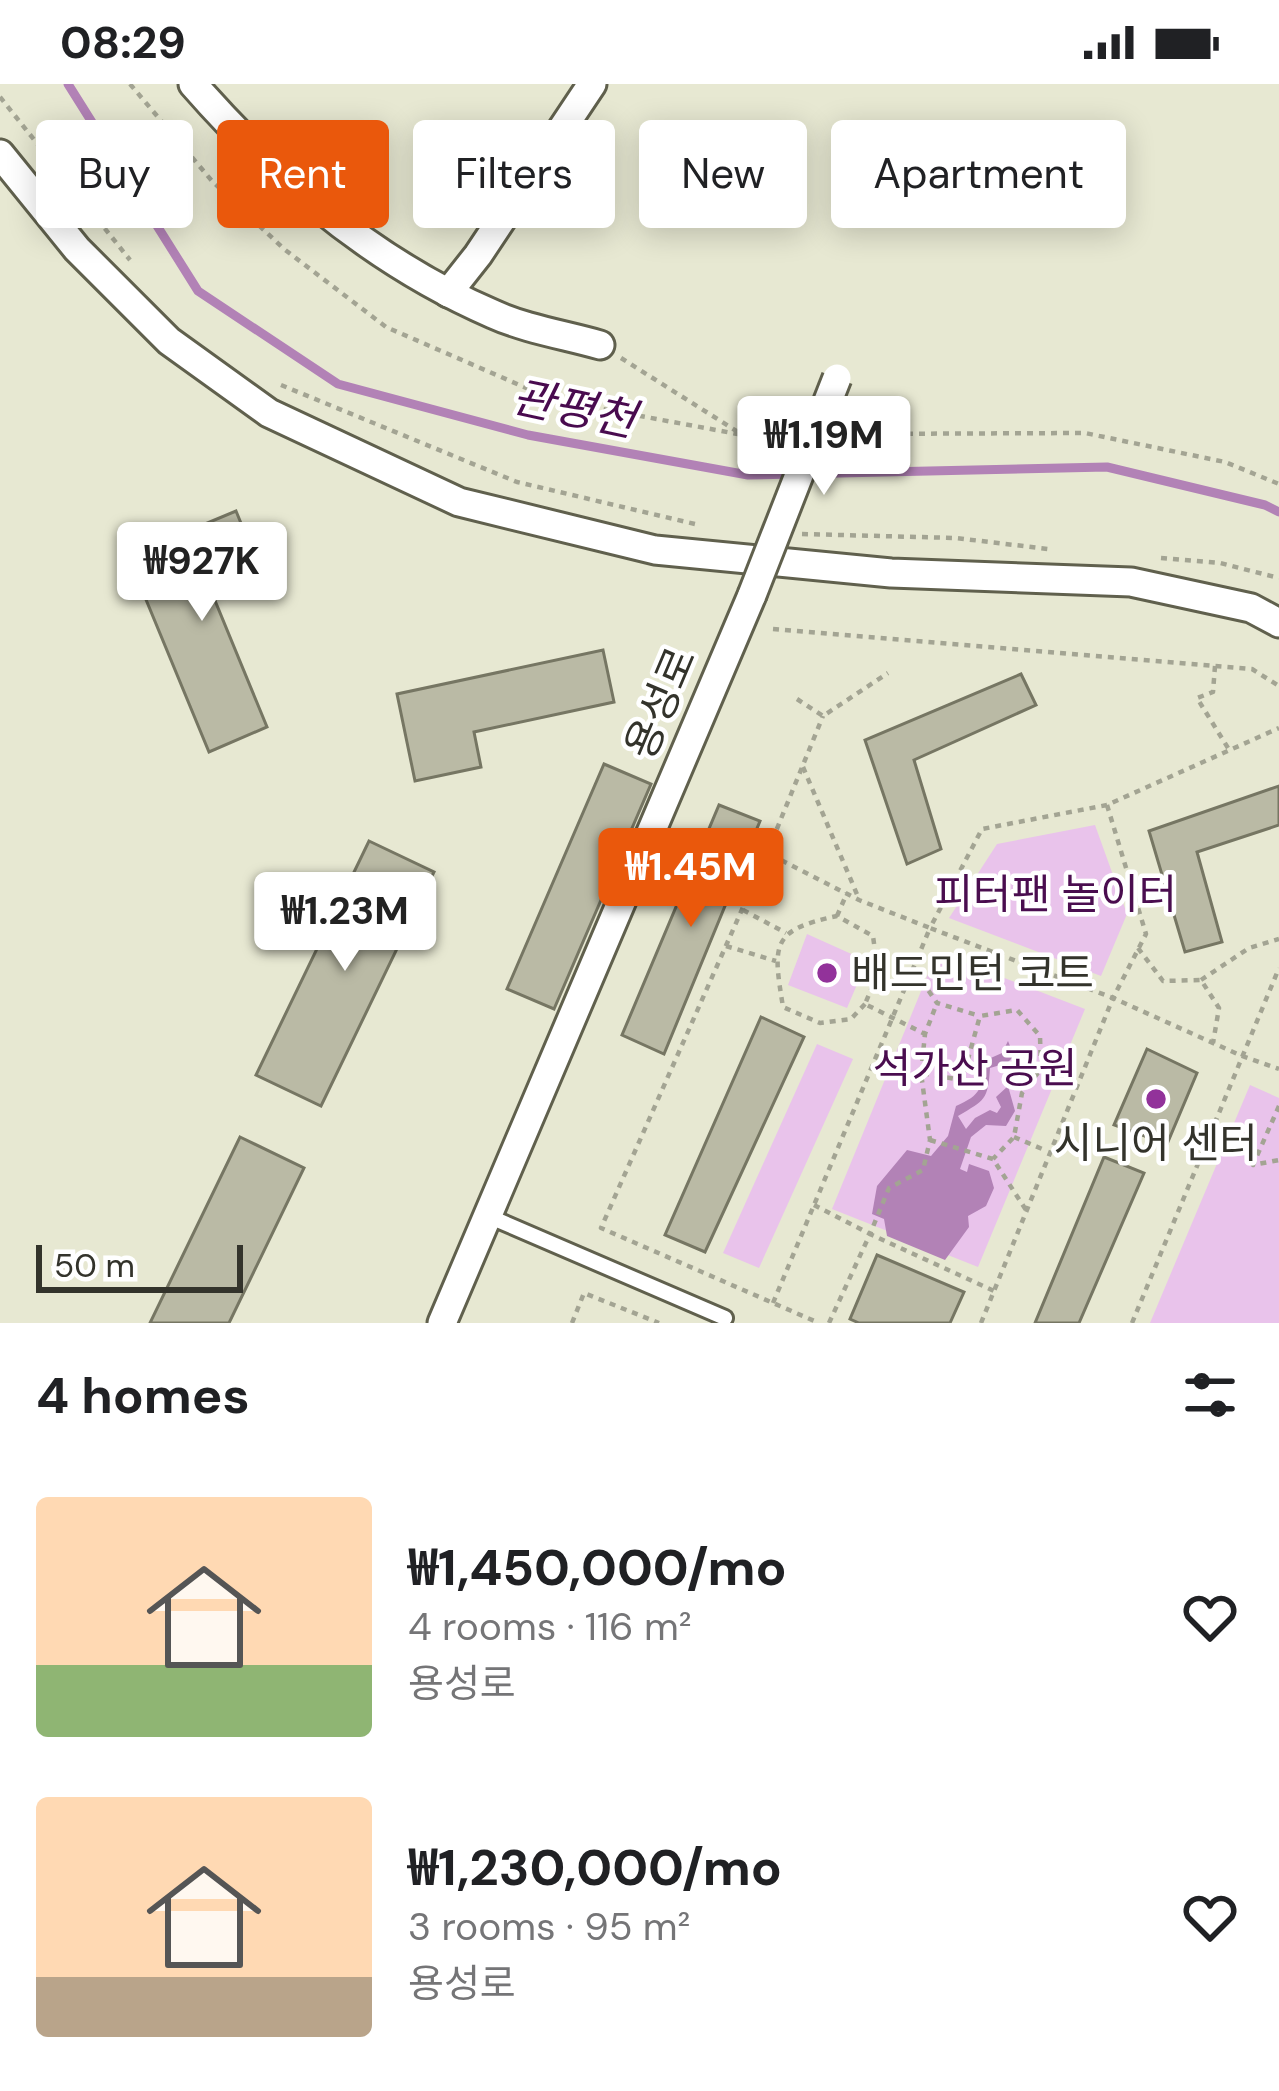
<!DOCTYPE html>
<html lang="en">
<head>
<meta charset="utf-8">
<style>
	body { margin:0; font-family:"DM Sans","Noto Sans KR",sans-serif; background:#f2f2f2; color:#202124; height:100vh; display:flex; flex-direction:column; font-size:45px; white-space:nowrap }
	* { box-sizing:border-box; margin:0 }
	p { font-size:39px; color:#757577 }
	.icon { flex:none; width:66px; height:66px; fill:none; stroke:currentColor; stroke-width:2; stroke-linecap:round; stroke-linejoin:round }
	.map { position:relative; height:1239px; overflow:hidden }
	.sheet { display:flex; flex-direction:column; background:#fff; flex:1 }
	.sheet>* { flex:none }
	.banner { position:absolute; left:36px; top:36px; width:1209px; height:108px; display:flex; gap:24px }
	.scale { position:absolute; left:36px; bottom:30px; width:207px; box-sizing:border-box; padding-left:12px; border:6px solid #33332b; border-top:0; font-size:33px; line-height:42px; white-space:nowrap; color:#33332b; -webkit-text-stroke:9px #fff; paint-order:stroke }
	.price { position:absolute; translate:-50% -102px; padding:0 27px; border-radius:12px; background:#fff; color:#222; font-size:39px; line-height:78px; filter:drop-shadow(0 3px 6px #0008) }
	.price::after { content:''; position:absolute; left:50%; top:72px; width:36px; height:27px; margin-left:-18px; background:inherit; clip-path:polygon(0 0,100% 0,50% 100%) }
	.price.selected { background:#ea580c; color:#fff }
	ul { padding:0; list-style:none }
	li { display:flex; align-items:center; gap:36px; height:300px; padding:0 36px }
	li span { display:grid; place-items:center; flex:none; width:336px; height:240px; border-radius:12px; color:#555 }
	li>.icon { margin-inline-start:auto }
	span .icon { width:144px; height:144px; fill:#fffc; stroke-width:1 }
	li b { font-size:51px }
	h2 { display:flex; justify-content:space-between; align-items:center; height:144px; padding:0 36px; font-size:51px }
	.tag { padding:0 42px; border-radius:12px; background:#fff; box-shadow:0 6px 30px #0003; font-size:42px; line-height:108px }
	.tag.selected { background:#ea580c; color:#fff }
	.status { display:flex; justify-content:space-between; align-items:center; height:84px; padding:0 60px; background:#fff; direction:ltr }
	.status svg { height:33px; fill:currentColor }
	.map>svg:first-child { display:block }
	.green { fill:#e9c3eb }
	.water { fill:#b282b6 }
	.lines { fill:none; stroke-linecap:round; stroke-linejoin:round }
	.stream { stroke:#b282b6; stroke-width:9 }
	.building { fill:#babaa5; stroke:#767663; stroke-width:3 }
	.lane-casing { stroke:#60604d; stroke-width:20 }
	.street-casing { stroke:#60604d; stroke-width:33 }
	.path { stroke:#a3a493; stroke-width:4.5; stroke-dasharray:6 6; stroke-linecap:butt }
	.lane { stroke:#fff; stroke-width:14 }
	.street { stroke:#fff; stroke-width:27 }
	.street-bridge-casing { stroke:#60604d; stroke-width:33; stroke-linecap:butt }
	.street-bridge { stroke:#fff; stroke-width:27 }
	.poi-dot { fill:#92329a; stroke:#fff; stroke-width:4.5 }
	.labels { text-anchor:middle; stroke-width:9; stroke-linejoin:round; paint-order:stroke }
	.street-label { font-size:42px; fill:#33332b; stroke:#fff }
	.park-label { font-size:42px; fill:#4a0d4f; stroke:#fff }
	.poi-label { font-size:42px; fill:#33332b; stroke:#fff; text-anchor:start }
	.water-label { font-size:45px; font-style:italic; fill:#490b4f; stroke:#fff }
</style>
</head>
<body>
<div class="status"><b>08:29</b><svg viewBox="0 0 49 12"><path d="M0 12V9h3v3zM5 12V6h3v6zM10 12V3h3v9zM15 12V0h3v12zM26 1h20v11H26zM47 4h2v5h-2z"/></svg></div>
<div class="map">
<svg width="1279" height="1239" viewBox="0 0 1279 1239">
	<rect width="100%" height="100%" fill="#e7e8d2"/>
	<g class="green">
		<path d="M1095,741L1127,830L1101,892L949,834L997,760Z"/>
		<path d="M807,850L867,877L847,924L788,901Z"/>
		<path d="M937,868L1085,925L978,1183L832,1125Z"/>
		<path d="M817,960L853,975L759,1184L723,1169Z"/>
		<path d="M1250,1001L1279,1014V1239H1150Z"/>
	</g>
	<path class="water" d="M1008,957L1014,972L1007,979L990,984C988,1016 985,1016 958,1032L966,1045L975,1034L990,1026L997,1029L1001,1023L996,1013L1008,1002L1015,1027L1006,1042L986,1041L971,1053L960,1085L967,1088L969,1080L989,1087L994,1104L986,1122L968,1132L969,1143L945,1176L887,1152L884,1135L872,1130L877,1102L907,1066L931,1072L948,1052L956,1022C981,1011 983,1004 984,977L1002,969Z"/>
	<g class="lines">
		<path class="stream" d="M68,0L198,207L338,300L528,351L748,391L1107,383L1265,421L1279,428"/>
	</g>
	<g class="building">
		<path d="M236,427L258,481L209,502L267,643L209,668L128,472Z"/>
		<path d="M603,566L614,618L474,648L481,683L415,697L397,610Z"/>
		<path d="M1021,590L1036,621L914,676L941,765L907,780L865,656Z"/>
		<path d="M604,680L651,700L554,925L507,905Z"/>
		<path d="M1279,702V741L1197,768L1222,858L1185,868L1149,747Z"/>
		<path d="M719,721L760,737L664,970L622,951Z"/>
		<path d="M369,757L434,788L321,1022L256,991Z"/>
		<path d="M761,933L804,953L705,1168L665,1151Z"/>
		<path d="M1147,965L1197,989L1167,1060L1114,1041Z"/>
		<path d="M240,1053L304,1084L229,1239H150Z"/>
		<path d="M1104,1073L1144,1089L1079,1239H1035Z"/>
		<path d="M877,1171L964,1208L950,1239H859L850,1235Z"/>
	</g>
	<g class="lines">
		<defs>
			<path id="lane" d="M488,1132L725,1234"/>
			<g id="street">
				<path d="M193,0C276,95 377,180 493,230C526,245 565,251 600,261"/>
				<path d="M0,70L77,165L169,257L269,329L459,418L655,466L891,489L1131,498L1251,524L1279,539"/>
				<path d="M448,209L478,171L592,0"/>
				<path d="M442,1239L752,511"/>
			</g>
		</defs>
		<use href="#lane" class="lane-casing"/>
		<use href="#street" class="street-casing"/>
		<g class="path">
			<path d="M130,0L212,97L284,165L386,243L554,316L743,351H787"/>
			<path d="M0,13L130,176"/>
			<path d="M621,274L738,348"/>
			<path d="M281,301L517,398L695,440"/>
			<path d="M847,350L1085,349L1225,378L1279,400"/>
			<path d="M802,450L956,454L1048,465"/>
			<path d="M1161,474L1220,479L1279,494"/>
			<path d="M773,545L1252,585L1279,602"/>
			<path d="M1215,582L1213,608L1197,614L1228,664"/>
			<path d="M797,615L823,632L888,589"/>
			<path d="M803,683L859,815"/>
			<path d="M1107,721L1146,850L1113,914L930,844L982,745L1107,721L1279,644"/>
			<path d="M767,769L601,1144L819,1239"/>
			<path d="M743,826L786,849"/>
			<path d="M837,832L847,809"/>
			<path d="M726,862L776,877"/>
			<path d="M1138,864L1163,897L1201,896L1219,924L1213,959"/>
			<path d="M915,887L937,919L980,932"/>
			<path d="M1201,896L1249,864L1279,855"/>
			<path d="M865,920L851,935L820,939L783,923C773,861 770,846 837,832L873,852L878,889L865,920L925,950"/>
			<path d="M921,989L925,950L937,919"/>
			<path d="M1279,1022L1253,1081L1279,1076"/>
			<path d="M1014,1053L1047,1067"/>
			<path d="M930,1056L993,1075L1026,1126"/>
			<path d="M814,1121L870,1150L889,1104L923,1086L930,1056L921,989L962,996L980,932L1017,926L1040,952L1041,985L1022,1009L1014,1053L993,1075"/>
			<path d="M773,1219L930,844L859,816L767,769L823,632"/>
			<path d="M572,1239L584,1209L659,1239"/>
			<path d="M829,1239L870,1150L994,1207"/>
			<path d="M981,1239L1113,914L1242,972L1279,985"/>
			<path d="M1132,1239L1279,884"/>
		</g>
		<use href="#lane" class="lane"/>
		<use href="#street" class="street"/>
		<defs>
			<path id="street-bridge" d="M752,511L837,294"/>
		</defs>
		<use href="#street-bridge" class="street-bridge-casing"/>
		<use href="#street-bridge" class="street-bridge"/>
	</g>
	<g class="poi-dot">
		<circle cx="827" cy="889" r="12"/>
		<circle cx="1156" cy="1015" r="12"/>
	</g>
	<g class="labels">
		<g class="street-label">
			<text transform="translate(660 619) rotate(-67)" y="15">용성로</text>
		</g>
		<g class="park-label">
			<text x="1056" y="825">피터팬 놀이터</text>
			<text x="975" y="999">석가산 공원</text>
		</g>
		<g class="poi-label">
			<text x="851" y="904">배드민턴 코트</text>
			<text x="1156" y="1074" text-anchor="middle">시니어 센터</text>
		</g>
		<g class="water-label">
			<text transform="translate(574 324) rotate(12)" y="16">관평천</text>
		</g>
	</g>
</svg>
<div class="scale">50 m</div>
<b class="price" style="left:824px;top:414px">₩1.19M</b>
<b class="price" style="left:202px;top:540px">₩927K</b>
<b class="price selected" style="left:691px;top:846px">₩1.45M</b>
<b class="price" style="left:345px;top:890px">₩1.23M</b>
<div class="banner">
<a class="tag">Buy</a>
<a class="tag selected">Rent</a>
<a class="tag">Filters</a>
<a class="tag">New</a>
<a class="tag">Apartment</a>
</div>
</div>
<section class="sheet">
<h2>4 homes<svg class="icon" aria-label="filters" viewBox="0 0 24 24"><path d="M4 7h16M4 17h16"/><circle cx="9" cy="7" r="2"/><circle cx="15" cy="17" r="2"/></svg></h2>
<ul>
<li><span style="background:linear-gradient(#ffd9b3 70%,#8fb573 0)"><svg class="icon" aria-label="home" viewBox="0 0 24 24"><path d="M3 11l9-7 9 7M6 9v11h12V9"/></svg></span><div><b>₩1,450,000/mo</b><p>4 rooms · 116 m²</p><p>용성로</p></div><svg class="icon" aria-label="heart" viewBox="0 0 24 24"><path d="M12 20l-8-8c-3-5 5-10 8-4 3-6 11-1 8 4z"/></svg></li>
<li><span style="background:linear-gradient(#ffd9b3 75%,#b9a48a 0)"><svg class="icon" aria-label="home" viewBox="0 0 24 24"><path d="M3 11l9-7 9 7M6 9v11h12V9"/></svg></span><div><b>₩1,230,000/mo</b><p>3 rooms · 95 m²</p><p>용성로</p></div><svg class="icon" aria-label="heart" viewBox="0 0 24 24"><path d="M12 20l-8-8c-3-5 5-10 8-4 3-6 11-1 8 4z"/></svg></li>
</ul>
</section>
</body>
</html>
